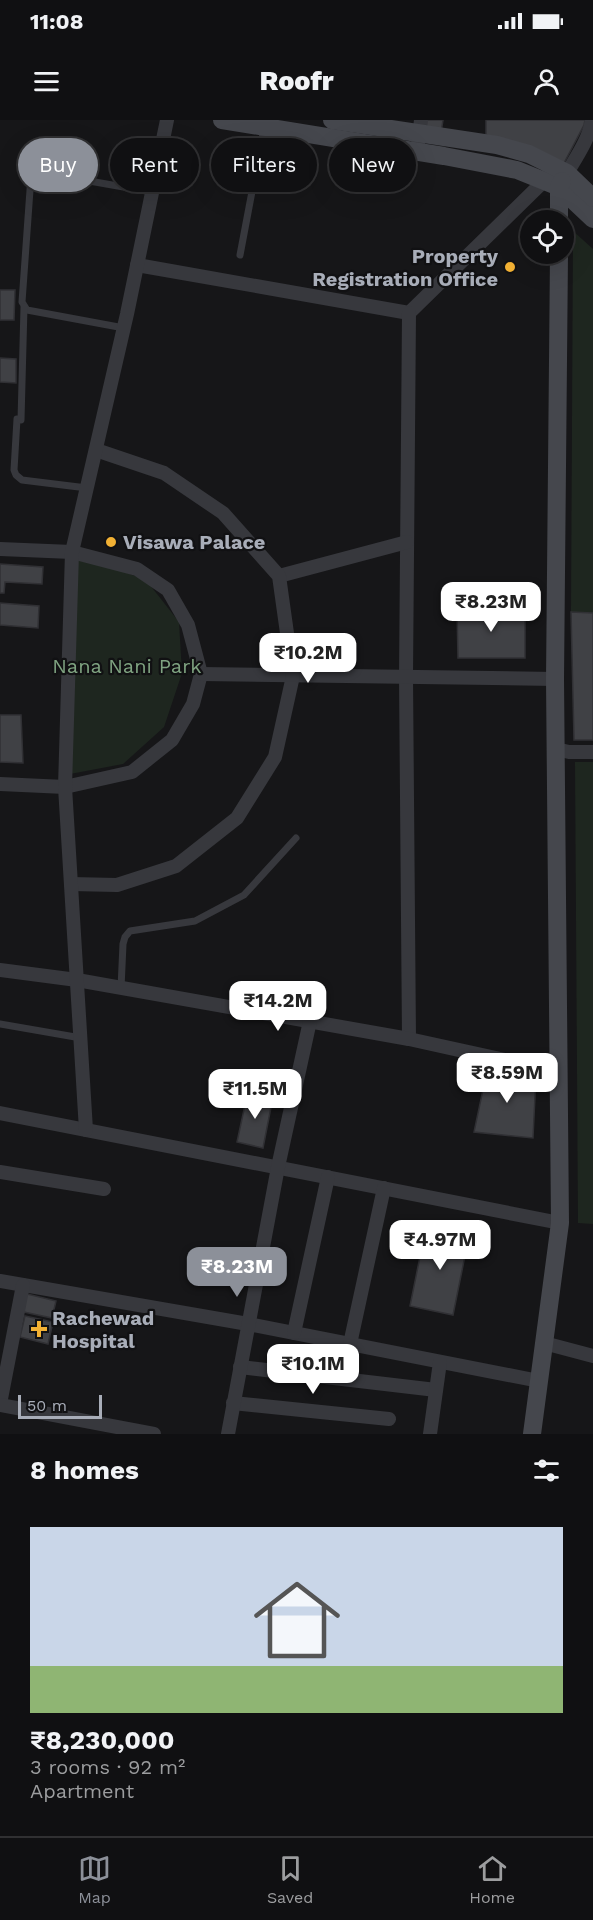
<!DOCTYPE html>
<html lang="en">
<head>
<meta charset="utf-8">
<style>
	body { margin:0; font-family:"Work Sans",sans-serif; background:#1e1e20; color:#f1f3f6; height:100vh; display:flex; flex-direction:column; font-size:22px; white-space:nowrap }
	* { box-sizing:border-box; margin:0 }
	p { font-size:20px; color:#9c9d9f }
	.icon { flex:none; width:33px; height:33px; fill:none; stroke:currentColor; stroke-width:2; stroke-linecap:round; stroke-linejoin:round }
	.map { position:relative; height:1314px; overflow:hidden }
	.details { display:flex; flex-direction:column; background:#101012; flex:1 }
	.details>* { flex:none }
	.top-card { position:absolute; left:18px; top:18px; width:558px; height:54px; display:flex; gap:12px }
	.controls { position:absolute; left:520px; top:90px; display:grid; gap:12px }
	.controls a { display:grid; place-items:center; width:54px; height:54px; border-radius:50%; background:#101012; box-shadow:0 6px 24px #0002,0 0 0 2px #303032; font-size:30px }
	.scale { position:absolute; left:18px; bottom:15px; width:84px; box-sizing:border-box; padding-left:6px; border:3px solid #a8adb8; border-top:0; font-size:16px; line-height:21px; white-space:nowrap; color:#a8adb8; -webkit-text-stroke:4px #111113; paint-order:stroke }
	.price { position:absolute; translate:-50% -51px; padding:0 14px; border-radius:12px; background:#fff; color:#222; font-size:20px; line-height:39px; filter:drop-shadow(0 2px 3px #0008) }
	.price::after { content:''; position:absolute; left:50%; top:36px; width:18px; height:14px; margin-left:-9px; background:inherit; clip-path:polygon(0 0,100% 0,50% 100%) }
	.price.selected { background:#8c9099; color:#fff }
	ul { padding:0; list-style:none }
	li { display:grid; align-content:center; gap:12px; height:318px; padding:0 30px }
	li span { display:grid; place-items:center; height:186px; border-radius:0px; color:#555 }
	li>.icon { margin-inline-start:auto }
	span .icon { width:108px; height:108px; fill:#fffc; stroke-width:1 }
	li b { font-size:26px }
	h2 { display:flex; justify-content:space-between; align-items:center; height:72px; padding:0 30px; font-size:26px }
	.tag { padding:0 21px; border-radius:27px; background:#101012; box-shadow:0 6px 24px #0002,0 0 0 2px #303032; font-size:21px; line-height:54px }
	.tag.selected { background:#8c9099; color:#fff }
	.status { display:flex; justify-content:space-between; align-items:center; height:42px; padding:0 30px; background:#101012; direction:ltr }
	.status svg { height:16px; fill:currentColor }
	header { display:flex; justify-content:space-between; align-items:center; height:78px; padding:0 30px; background:#101012; font-size:27px; font-weight:800 }
	.menu { display:flex; justify-content:space-around; align-items:center; height:84px; border-top:2px solid #303032; background:#101012; font-size:16px; color:#9c9d9f }
	.menu a { display:grid; justify-items:center; gap:3px }
	.menu .selected { color:#8c9099 }
	.map>svg:first-child { display:block }
	.green { fill:#1e261f }
	.building { fill:#404145; stroke:#303034; stroke-width:1.5 }
	.lines { fill:none; stroke-linecap:round; stroke-linejoin:round }
	.lane { stroke:#37383d; stroke-width:7 }
	.street { stroke:#37383d; stroke-width:14 }
	.secondary { stroke:#45474d; stroke-width:18 }
	.poi-dot { fill:#f2b134; stroke:#111113; stroke-width:2 }
	.labels { text-anchor:middle; stroke-width:4.5; stroke-linejoin:round; paint-order:stroke }
	.poi-label { font-size:20px; font-weight:bold; fill:#a8adb8; stroke:#111113; text-anchor:start }
	.park-label { font-size:20px; fill:#7fa381; stroke:#111113 }
</style>
</head>
<body>
<div class="status"><b>11:08</b><svg viewBox="0 0 49 12"><path d="M0 12V9h3v3zM5 12V6h3v6zM10 12V3h3v9zM15 12V0h3v12zM26 1h20v11H26zM47 4h2v5h-2z"/></svg></div>
<header><svg class="icon" aria-label="menu" viewBox="0 0 24 24"><path d="M4 6h16M4 12h16M4 18h16"/></svg>Roofr<svg class="icon" aria-label="person" viewBox="0 0 24 24"><circle cx="12" cy="8" r="4"/><path d="M4 21q1-7 8-7t8 7"/></svg></header>
<div class="map">
<svg width="593" height="1314" viewBox="0 0 593 1314">
	<rect width="100%" height="100%" fill="#161618"/>
	<g class="green">
		<path d="M573,111L593,129V493L571,492Z"/>
		<path d="M75,440L108,446L146,460L179,502L182,553L164,607L123,644L70,654Z"/>
		<path d="M575,642H593V1104L578,1103Z"/>
	</g>
	<g class="building">
		<path d="M424,0H443L441,13L423,11Z"/>
		<path d="M486,0H585L584,5L563,45L486,15Z"/>
		<path d="M0,170H15L14,200H0Z"/>
		<path d="M0,238L16,239V263L0,262Z"/>
		<path d="M0,444L43,447L42,464L5,462L4,473H0Z"/>
		<path d="M0,483L39,486L38,508L0,505Z"/>
		<path d="M525,488V538H458L457,490Z"/>
		<path d="M571,492L593,493V620H574Z"/>
		<path d="M0,595H21L23,643L0,642Z"/>
		<path d="M488,946L536,955L533,1018L474,1012Z"/>
		<path d="M248,971L273,977L263,1028L237,1022Z"/>
		<path d="M426,1107L469,1116L453,1195L410,1186Z"/>
		<path d="M23,1173L56,1181L52,1198L19,1191Z"/>
		<path d="M25,1196L53,1202L48,1224L20,1217Z"/>
	</g>
	<g class="lines">
		<g class="lane">
			<path d="M240,135L264,8"/>
			<path d="M124,208L27,190L22,182L31,56L38,52L152,72"/>
			<path d="M17,299L14,350L16,355L22,360L87,368"/>
			<path d="M21,300L24,187"/>
			<path d="M121,868L123,824L125,817L130,811L195,801L244,775L296,718"/>
			<path d="M0,904L81,918"/>
		</g>
		<g class="street">
			<path d="M417,32L421,0"/>
			<path d="M567,53C577,36 589,19 592,0"/>
			<path d="M137,145L409,193L545,60L547,55"/>
			<path d="M409,193L406,557L409,919"/>
			<path d="M0,429L72,432L137,449L168,470L188,505L201,554L193,584L172,620L132,652L65,667L0,664"/>
			<path d="M279,456L407,422"/>
			<path d="M201,554L555,559"/>
			<path d="M556,629L569,632H593"/>
			<path d="M71,764L117,765L176,746L237,698L275,637L293,556L279,456L223,393L164,353L96,330"/>
			<path d="M0,850L77,860L409,919L559,952"/>
			<path d="M0,993L560,1103"/>
			<path d="M86,1010L65,667L72,432L127,194L167,0"/>
			<path d="M0,1052L104,1069"/>
			<path d="M0,1161L248,1204L539,1261"/>
			<path d="M294,1213L328,1057"/>
			<path d="M544,1223L593,1236"/>
			<path d="M350,1224L384,1068"/>
			<path d="M240,1247L436,1270"/>
			<path d="M233,1283L389,1299"/>
			<path d="M0,1284L23,1165"/>
			<path d="M0,1285L154,1314"/>
			<path d="M228,1314L278,1047L310,901"/>
			<path d="M430,1314L440,1242"/>
		</g>
		<g class="secondary">
			<path d="M222,0L444,36L517,50L559,67L593,99"/>
			<path d="M332,0L497,25L529,34L567,53L593,78"/>
			<path d="M559,100V67L562,61"/>
			<path d="M532,1314L560,1103L555,559L559,134"/>
		</g>
	</g>
	<g class="poi-dot">
		<circle cx="510" cy="147" r="6"/>
		<circle cx="111" cy="422" r="6"/>
		<path d="M36 1200h6v6h6v6h-6v6h-6v-6h-6v-6h6z"/>
	</g>
	<g class="labels">
		<g class="poi-label">
			<text x="498" y="143" text-anchor="end">Property<tspan x="498" dy="23">Registration Office</tspan></text>
			<text x="123" y="429">Visawa Palace</text>
			<text x="52" y="1205">Rachewad<tspan x="52" dy="23">Hospital</tspan></text>
		</g>
		<g class="park-label">
			<text x="127" y="553">Nana Nani Park</text>
		</g>
	</g>
</svg>
<div class="controls">
<a><svg class="icon" aria-label="locate" viewBox="0 0 24 24"><circle cx="12" cy="12" r="6"/><path d="M12 2v4M12 18v4M2 12h4M18 12h4"/></svg></a>
</div>
<div class="scale">50 m</div>
<b class="price" style="left:491px;top:513px">₹8.23M</b>
<b class="price" style="left:308px;top:564px">₹10.2M</b>
<b class="price" style="left:278px;top:912px">₹14.2M</b>
<b class="price" style="left:507px;top:984px">₹8.59M</b>
<b class="price" style="left:255px;top:1000px">₹11.5M</b>
<b class="price" style="left:440px;top:1151px">₹4.97M</b>
<b class="price selected" style="left:237px;top:1178px">₹8.23M</b>
<b class="price" style="left:313px;top:1275px">₹10.1M</b>
<div class="top-card">
<a class="tag selected">Buy</a>
<a class="tag">Rent</a>
<a class="tag">Filters</a>
<a class="tag">New</a>
</div>
</div>
<section class="details">
<h2>8 homes<svg class="icon" aria-label="filters" viewBox="0 0 24 24"><path d="M4 7h16M4 17h16"/><circle cx="9" cy="7" r="2"/><circle cx="15" cy="17" r="2"/></svg></h2>
<ul>
<li><span style="background:linear-gradient(#c9d6e8 75%,#8fb573 0)"><svg class="icon" aria-label="home" viewBox="0 0 24 24"><path d="M3 11l9-7 9 7M6 9v11h12V9"/></svg></span><div><b>₹8,230,000</b><p>3 rooms · 92 m²</p><p>Apartment</p></div></li>
</ul>
</section>
<nav class="menu">
<a class="selected"><svg class="icon" aria-label="map" viewBox="0 0 24 24"><path d="M3 6l6-2 6 2 6-2v14l-6 2-6-2-6 2zM9 4v14M15 6v14"/></svg>Map</a>
<a><svg class="icon" aria-label="saved" viewBox="0 0 24 24"><path d="M7 4h10v16l-5-4-5 4z"/></svg>Saved</a>
<a><svg class="icon" aria-label="home" viewBox="0 0 24 24"><path d="M3 11l9-7 9 7M6 9v11h12V9"/></svg>Home</a>
</nav>
</body>
</html>
